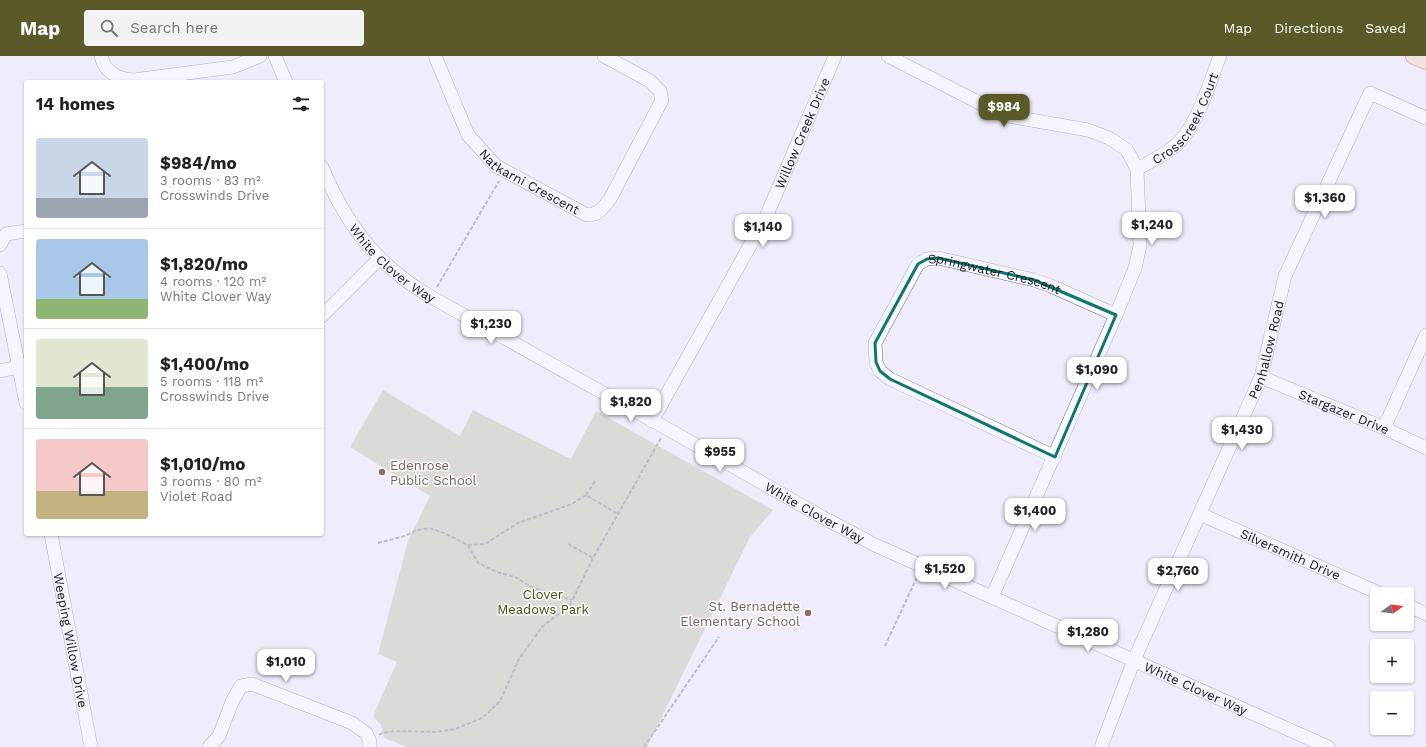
<!DOCTYPE html>
<html lang="en">
<head>
<meta charset="utf-8">
<style>
	body { margin:0; font-family:"Work Sans",sans-serif; background:#f2f2f2; color:#222; height:100vh; display:flex; flex-direction:column; font-size:15px; white-space:nowrap }
	* { box-sizing:border-box; margin:0 }
	p { font-size:13px; color:#767676 }
	.icon { flex:none; width:22px; height:22px; fill:none; stroke:currentColor; stroke-width:2; stroke-linecap:round; stroke-linejoin:round }
	.map { position:relative; flex:1; overflow:hidden }
	.side { position:absolute; left:24px; top:24px; width:300px; height:456px; display:flex; flex-direction:column; background:#fff; border-radius:4px; box-shadow:0 1px 3px #0004 }
	.side>* { flex:none }
	.needle { width:26px; rotate:75deg }
	.controls { position:absolute; left:1370px; top:531px; display:grid; gap:8px }
	.controls a { display:grid; place-items:center; width:44px; height:44px; border-radius:4px; background:#fff; box-shadow:0 1px 3px #0004; font-size:20px }
	.price { position:absolute; translate:-50% -34px; padding:0 9px; border-radius:8px; background:#fff; color:#222; font-size:13px; line-height:26px; filter:drop-shadow(0 1px 2px #0008) }
	.price::after { content:''; position:absolute; left:50%; top:24px; width:12px; height:9px; margin-left:-6px; background:inherit; clip-path:polygon(0 0,100% 0,50% 100%) }
	.price.active { background:#595a28; color:#fff }
	ul { padding:0; list-style:none }
	li { display:flex; align-items:center; gap:12px; height:100px; padding:0 12px }
	li+li { border-top:1px solid #e0e0e0 }
	li span { display:grid; place-items:center; flex:none; width:112px; height:80px; border-radius:4px; color:#555 }
	li>.icon { margin-inline-start:auto }
	span .icon { width:48px; height:48px; fill:#fffc; stroke-width:1 }
	li b { font-size:17px }
	h2 { display:flex; justify-content:space-between; align-items:center; height:48px; padding:0 12px; font-size:17px }
	header { display:flex; align-items:center; gap:24px; box-sizing:border-box; height:56px; padding:0 20px; background:#595a28; color:#fff }
	header strong { font-size:19px }
	nav { display:flex; gap:22px; margin-inline-start:auto; font-size:14px }
	.search { width:280px; height:36px; background:#f2f2f2; display:flex; align-items:center; gap:10px; box-sizing:border-box; padding:0 14px; border-radius:4px; color:#767676; font-size:15px }
	.map>svg:first-child { display:block }
	.green { fill:#c0c5a8 }
	.lines { fill:none; stroke-linecap:round; stroke-linejoin:round }
	.minor-casing { stroke:#6b6583; stroke-width:14 }
	.major-casing { stroke:#a87b69; stroke-width:18 }
	.path { stroke:#84828f; stroke-width:2; stroke-dasharray:4 2; stroke-linecap:butt }
	.minor { stroke:#fff; stroke-width:13 }
	.major { stroke:#fad1bd; stroke-width:16 }
	.marked { fill:none; stroke:#0f766e; stroke-width:3; stroke-linejoin:round }
	.education-dot { fill:#8d6e63; stroke:#fff; stroke-width:1.5 }
	.labels { text-anchor:middle; stroke-width:3; stroke-linejoin:round; paint-order:stroke }
	.street-label { font-size:13px; fill:#161420; stroke:#fff }
	.education-label { font-size:13px; fill:#785e54; stroke:#fff; text-anchor:start }
	.park-label { font-size:13px; fill:#464c0f; stroke:#fff }
</style>
</head>
<body>
<header>
<strong>Map</strong>
<div class="search"><svg class="icon" aria-label="search" viewBox="0 0 24 24"><circle cx="10" cy="10" r="6"/><path d="M15 15l6 6"/></svg>Search here</div>
<nav><a>Map</a><a>Directions</a><a>Saved</a></nav>
</header>
<div class="map">
<svg width="1426" height="691" viewBox="0 0 1426 691">
	<rect width="100%" height="100%" fill="#efedfb"/>
	<path class="green" d="M383,334L460,380L473,354L571,403L596,355L773,454L750,481L647,691H407L384,682L381,669L373,660L397,606L378,598L408,485L430,440L350,391Z"/>
	<g class="lines">
		<defs>
			<g id="minor">
				<path d="M101,0C105,17 118,23 134,24L233,11L260,0"/>
				<path d="M275,0L286,26"/>
				<path id="s1" d="M435,0L468,79L496,110L587,159C599,159 603,152 610,143L662,44L660,35L650,25L604,0"/>
				<path d="M888,0L1003,59L1088,74L1109,82L1127,94L1137,113L1140,190L1135,212L1116,259L992,541"/>
				<path id="s2" d="M322,111C339,152 363,191 398,218C408,227 420,234 431,241L666,372L822,461L875,489L1328,691"/>
				<path id="s3" d="M1137,113C1151,105 1171,96 1181,84C1198,66 1211,23 1220,0"/>
				<path d="M0,189L6,178L26,175"/>
				<path d="M0,217L26,347"/>
				<path d="M322,260L380,202"/>
				<path d="M0,315L19,311L26,312"/>
				<path id="s4" d="M1261,321L1384,372L1426,392"/>
				<path id="s5" d="M652,365L766,161L835,0"/>
				<path d="M1384,372L1426,279"/>
				<path id="s6" d="M1055,401L890,323L880,315L876,306L875,287L918,208L927,203L938,202L1034,224L1051,230L1116,259"/>
				<path id="s7" d="M1200,458L1381,538"/>
				<path id="s8" d="M51,478L91,691"/>
				<path d="M1407,549L1426,558"/>
				<path d="M209,691L219,680L232,646L241,630L252,628L352,667L366,677L370,686L369,691"/>
				<path id="s9" d="M1101,691L1134,604L1261,321L1285,220L1370,37L1426,62"/>
			</g>
			<path id="major" d="M1414,0L1426,5"/>
		</defs>
		<use href="#minor" class="minor-casing"/>
		<use href="#major" class="major-casing"/>
		<g class="path">
			<path d="M437,231L499,125"/>
			<path d="M586,439L595,425"/>
			<path d="M378,487L405,480L417,474L429,472L444,477L468,489L485,488L518,467L572,448L586,439L618,458"/>
			<path d="M568,488L593,502"/>
			<path d="M468,489L478,507L497,516L515,521L533,532L572,544"/>
			<path d="M885,590L917,521"/>
			<path d="M379,679L382,677L395,675L436,676L455,673L482,662L492,653L500,645L519,603L542,571L570,549L593,502L661,382"/>
			<path d="M644,691L719,581"/>
		</g>
		<use href="#minor" class="minor"/>
		<use href="#major" class="major"/>
	</g>
	<path d="M0 0H1426V691H0ZM938,202L1034,224L1116,259L1055,401L890,323L880,315L876,306L875,287L918,208L927,203Z" fill="#efedfb" fill-opacity=".55" fill-rule="evenodd"/>
	<path class="marked" d="M938,202L1034,224L1116,259L1055,401L890,323L880,315L876,306L875,287L918,208L927,203Z"/>
	<g class="education-dot">
		<circle cx="382" cy="416" r="4"/>
		<circle cx="808" cy="557" r="4"/>
	</g>
	<g class="labels">
		<g class="street-label">
			<text dy="5" stroke="none"><textPath href="#s3" startOffset="73">Crosscreek Court</textPath></text>
			<text dy="5" stroke="none"><textPath href="#s5" startOffset="325">Willow Creek Drive</textPath></text>
			<text dy="5" stroke="none"><textPath href="#s1" startOffset="164">Natkarni Crescent</textPath></text>
			<text dy="5" stroke="none"><textPath href="#s2" startOffset="121">White Clover Way</textPath></text>
			<text dy="5" stroke="none"><textPath href="#s6" startOffset="394">Springwater Crescent</textPath></text>
			<text dy="5" stroke="none"><textPath href="#s9" startOffset="431">Penhallow Road</textPath></text>
			<text dy="5" stroke="none"><textPath href="#s4" startOffset="90">Stargazer Drive</textPath></text>
			<text dy="5" stroke="none"><textPath href="#s2" startOffset="613">White Clover Way</textPath></text>
			<text dy="5" stroke="none"><textPath href="#s7" startOffset="99">Silversmith Drive</textPath></text>
			<text dy="5" stroke="none"><textPath href="#s8" startOffset="108">Weeping Willow Drive</textPath></text>
			<text dy="5" stroke="none"><textPath href="#s2" startOffset="1033">White Clover Way</textPath></text>
		</g>
		<g class="education-label">
			<text x="390" y="414">Edenrose<tspan x="390" dy="15">Public School</tspan></text>
			<text x="800" y="555" text-anchor="end">St. Bernadette<tspan x="800" dy="15">Elementary School</tspan></text>
		</g>
		<g class="park-label">
			<text x="543" y="543">Clover<tspan x="543" dy="15">Meadows Park</tspan></text>
		</g>
	</g>
</svg>
<div class="controls">
<a><svg class="needle" viewBox="-14 -14 28 28"><path d="M0-13l5 13h-10z" fill="#e53935"/><path d="M0 13l5-13h-10z" fill="#767676"/></svg></a>
<a>+</a>
<a>−</a>
</div>
<b class="price active" style="left:1004px;top:72px">$984</b>
<b class="price" style="left:1325px;top:163px">$1,360</b>
<b class="price" style="left:1152px;top:190px">$1,240</b>
<b class="price" style="left:763px;top:192px">$1,140</b>
<b class="price" style="left:491px;top:289px">$1,230</b>
<b class="price" style="left:1097px;top:335px">$1,090</b>
<b class="price" style="left:631px;top:367px">$1,820</b>
<b class="price" style="left:1242px;top:395px">$1,430</b>
<b class="price" style="left:720px;top:417px">$955</b>
<b class="price" style="left:1035px;top:476px">$1,400</b>
<b class="price" style="left:945px;top:534px">$1,520</b>
<b class="price" style="left:1178px;top:536px">$2,760</b>
<b class="price" style="left:1088px;top:597px">$1,280</b>
<b class="price" style="left:286px;top:627px">$1,010</b>
<section class="side">
<h2>14 homes<svg class="icon" aria-label="filters" viewBox="0 0 24 24"><path d="M4 7h16M4 17h16"/><circle cx="9" cy="7" r="2"/><circle cx="15" cy="17" r="2"/></svg></h2>
<ul>
<li><span style="background:linear-gradient(#c9d6e8 75%,#9aa5b1 0)"><svg class="icon" aria-label="home" viewBox="0 0 24 24"><path d="M3 11l9-7 9 7M6 9v11h12V9"/></svg></span><div><b>$984/mo</b><p>3 rooms · 83 m²</p><p>Crosswinds Drive</p></div></li>
<li><span style="background:linear-gradient(#a9c7e8 75%,#8fb573 0)"><svg class="icon" aria-label="home" viewBox="0 0 24 24"><path d="M3 11l9-7 9 7M6 9v11h12V9"/></svg></span><div><b>$1,820/mo</b><p>4 rooms · 120 m²</p><p>White Clover Way</p></div></li>
<li><span style="background:linear-gradient(#dfe7d0 60%,#7fa58c 0)"><svg class="icon" aria-label="home" viewBox="0 0 24 24"><path d="M3 11l9-7 9 7M6 9v11h12V9"/></svg></span><div><b>$1,400/mo</b><p>5 rooms · 118 m²</p><p>Crosswinds Drive</p></div></li>
<li><span style="background:linear-gradient(#f6c9c9 65%,#c2b280 0)"><svg class="icon" aria-label="home" viewBox="0 0 24 24"><path d="M3 11l9-7 9 7M6 9v11h12V9"/></svg></span><div><b>$1,010/mo</b><p>3 rooms · 80 m²</p><p>Violet Road</p></div></li>
</ul>
</section>
</div>
</body>
</html>
